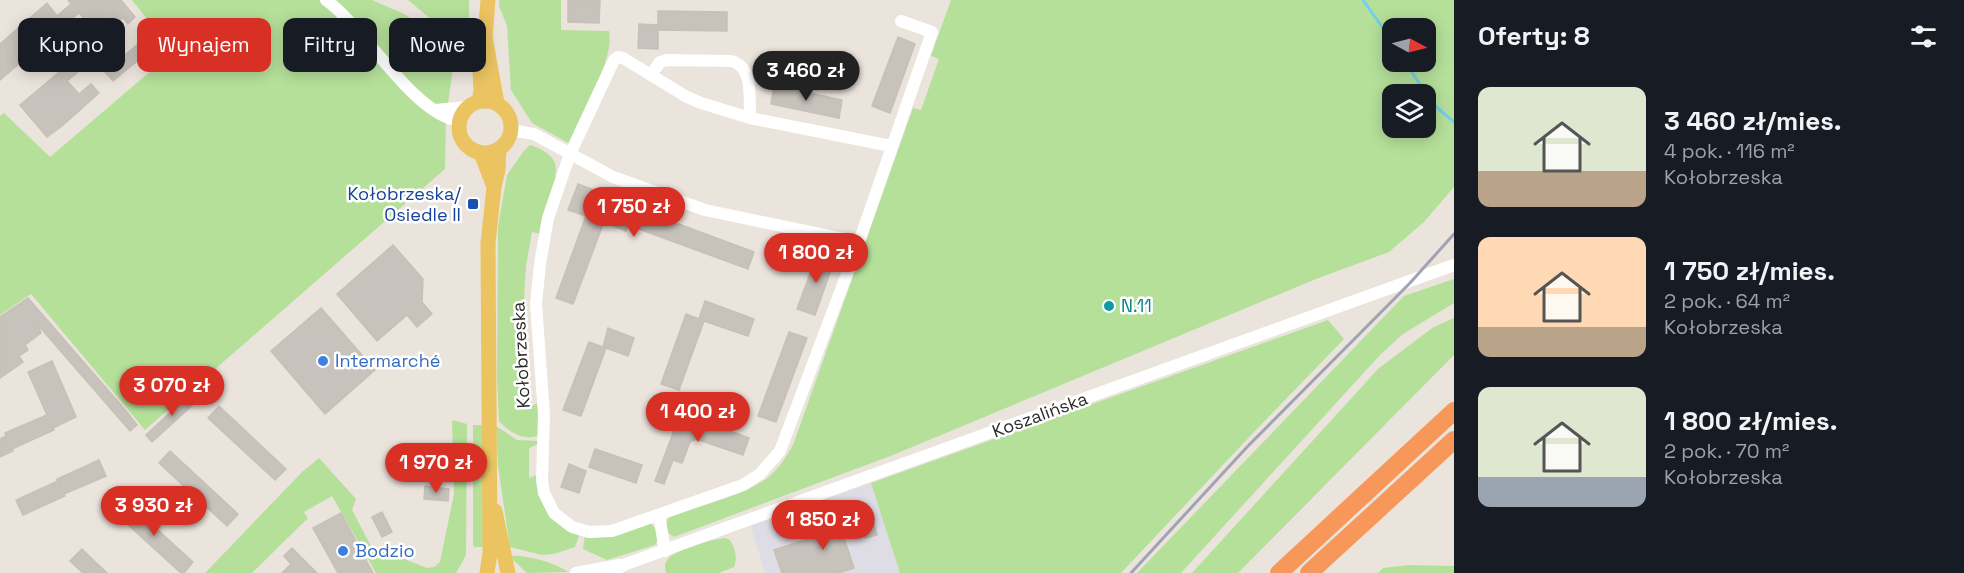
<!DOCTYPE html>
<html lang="pl">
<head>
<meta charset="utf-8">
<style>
	body { margin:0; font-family:"Space Grotesk",sans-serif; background:#242831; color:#f1f3f6; height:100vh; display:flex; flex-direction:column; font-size:22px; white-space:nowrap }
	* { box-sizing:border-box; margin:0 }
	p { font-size:20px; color:#9ea1a6 }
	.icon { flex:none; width:33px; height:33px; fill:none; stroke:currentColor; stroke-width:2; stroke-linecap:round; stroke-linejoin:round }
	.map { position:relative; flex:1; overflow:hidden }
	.sheet { display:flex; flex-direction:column; background:#171b24; width:510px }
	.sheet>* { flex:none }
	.guide { position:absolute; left:18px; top:18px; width:570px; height:54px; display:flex; gap:12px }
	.needle { width:39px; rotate:97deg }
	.buttons { position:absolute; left:1382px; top:18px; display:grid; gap:12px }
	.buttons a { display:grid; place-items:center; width:54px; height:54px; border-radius:12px; background:#171b24; box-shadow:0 3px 15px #0003; font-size:30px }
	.price { position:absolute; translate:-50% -51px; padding:0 14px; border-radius:21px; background:#d93025; color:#fff; font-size:20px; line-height:39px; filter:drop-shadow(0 2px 3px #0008) }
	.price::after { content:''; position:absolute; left:50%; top:36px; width:18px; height:14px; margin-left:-9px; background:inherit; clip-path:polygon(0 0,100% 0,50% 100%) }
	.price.active { background:#222; color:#fff }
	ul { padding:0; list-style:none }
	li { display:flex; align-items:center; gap:18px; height:150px; padding:0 24px }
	li span { display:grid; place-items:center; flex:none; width:168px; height:120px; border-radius:12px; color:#555 }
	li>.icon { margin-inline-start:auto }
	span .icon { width:72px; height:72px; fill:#fffc; stroke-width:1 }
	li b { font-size:26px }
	h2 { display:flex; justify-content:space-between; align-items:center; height:72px; padding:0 24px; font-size:26px }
	.chip { padding:0 21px; border-radius:12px; background:#171b24; box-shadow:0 3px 15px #0003; font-size:21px; line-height:54px }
	.chip.active { background:#d93025; color:#fff }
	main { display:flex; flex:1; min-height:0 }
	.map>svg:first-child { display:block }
	.industrial { fill:#dedce4 }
	.green { fill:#b5e09a; fill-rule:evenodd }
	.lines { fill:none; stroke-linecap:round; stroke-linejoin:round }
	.stream { stroke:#72d0ea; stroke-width:3 }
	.building { fill:#c7c2bb; stroke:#c7c0b6; stroke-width:1.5 }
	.minor { stroke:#fff; stroke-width:12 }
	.major { stroke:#ebc461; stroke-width:15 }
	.highway { stroke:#f8975a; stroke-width:18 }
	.rail { stroke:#9fa3b3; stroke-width:3 }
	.transit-dot { fill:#1a4fb4; stroke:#fff; stroke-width:2 }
	.culture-dot { fill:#0f9aa8; stroke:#fff; stroke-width:2 }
	.shop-dot { fill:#3f7fe0; stroke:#fff; stroke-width:2 }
	.labels { text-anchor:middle; stroke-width:5; stroke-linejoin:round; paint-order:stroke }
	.transit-label { font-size:18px; fill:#164399; stroke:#fff; text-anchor:end }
	.culture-label { font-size:18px; fill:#0d838f; stroke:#fff; text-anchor:start }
	.street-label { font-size:18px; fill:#2a2a2a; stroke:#fff }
	.shop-label { font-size:18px; fill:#366cbe; stroke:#fff; text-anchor:start }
</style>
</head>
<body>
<main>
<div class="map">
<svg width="1454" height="573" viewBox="0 0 1454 573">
	<rect width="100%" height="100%" fill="#ebe4dc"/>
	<path class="industrial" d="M871,483L900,573H765L751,526Z"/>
	<g class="green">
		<path d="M132,0H372L402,13L424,26L442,44L453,68L446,117L445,169L145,430L31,294L0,315V116L4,113L50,157L173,52Z"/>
		<path d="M408,0H469V38L460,47L443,29Z"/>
		<path d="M499,0H561V30L609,31C615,61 580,113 570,144L532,123L511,90L507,26L499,6Z"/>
		<path d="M951,0H1454V187L1424,222L1389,252L1316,279L893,455L674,537C665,532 664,524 670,516C698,506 739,497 763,481C777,472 785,459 793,445L913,108L921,110L939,59L931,56ZM1392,28H1425V62H1392ZM1392,94H1425V128H1392Z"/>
		<path d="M530,145C546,150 560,159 555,176L559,178L541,234L532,232L526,266L524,299V325L529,408L539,402L540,435C524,442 509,432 499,421L497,378L498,227L507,175L523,152Z"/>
		<path d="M1454,279V303L1403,334L1380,355L1181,573H1137L1404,296Z"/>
		<path d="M1454,318V355L1238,573H1192L1378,369L1432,328Z"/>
		<path d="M1328,320L1344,339L1254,432L1121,573H900L871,483Z"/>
		<path d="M452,420L467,424L466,555L456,573H376L332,496L304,512L308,519L306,520L252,573H205L302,472L319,458L356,499L352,510L371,546L427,568L434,567L440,562L454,494Z"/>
		<path d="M473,425H482L483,547H474L473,544Z"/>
		<path d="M496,426L517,440L540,441V443L529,448V478L539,474V488L580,533L575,547L554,554L542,555L510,547L498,466Z"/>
		<path d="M650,523C657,528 660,537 655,545L607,560L583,549L585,535Z"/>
		<path d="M725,538L730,540C735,549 738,557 734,567L719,573H666C665,568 664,563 668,559C675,550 713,539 725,538Z"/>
		<path d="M509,556C525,554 556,563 568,572L527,573Z"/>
		<path d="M1409,565L1454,566V573H1378L1383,568Z"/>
	</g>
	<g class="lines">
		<g class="stream">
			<path d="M1363,0L1392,41"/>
			<path d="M1405,62L1433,104L1454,122"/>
		</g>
	</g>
	<g class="building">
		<path d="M68,0H121L135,17L128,24L123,18L109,29L113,34L105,40L79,13L0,80V44L47,3L57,16L71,4Z"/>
		<path d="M568,0H600L599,23L568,22Z"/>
		<path d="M658,11L727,12V31L658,30Z"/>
		<path d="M639,24L658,25V49L638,48Z"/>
		<path d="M151,33L159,43L113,81L105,72Z"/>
		<path d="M898,37L915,44L890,113L872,106Z"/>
		<path d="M76,58L84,67L67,81L79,94L91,84L99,93L62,126L47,137L20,105Z"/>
		<path d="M774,85L842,100L839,118L771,104Z"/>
		<path d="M578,184L594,190L592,197L611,204L644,217L646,212L754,252L748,269L628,225L626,231L604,222L573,304L556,298L586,216L568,210Z"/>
		<path d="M393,245L423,279L422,302L432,314L417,327L407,315L377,341L337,294Z"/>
		<path d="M818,252L835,259L815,315L797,309Z"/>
		<path d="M28,298L127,412L137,425L130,431L38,325L41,333L25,345L28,350L19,356L23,362L0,378V317Z"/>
		<path d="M705,301L754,319L748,336L704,321L679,390L661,384L686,314L699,319Z"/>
		<path d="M321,308L375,370L325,414L271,351Z"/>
		<path d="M608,328L634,338L628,356L606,348L581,416L563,410L589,342L603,347Z"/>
		<path d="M789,332L807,338L776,422L758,416Z"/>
		<path d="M52,361L76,417L53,428L54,430L12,449L13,451L0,457V439L6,436L5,433L47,415L28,372Z"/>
		<path d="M191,393L198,400L152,442L146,435Z"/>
		<path d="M219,406L286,469L275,480L208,418Z"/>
		<path d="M698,419L749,438L743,455L696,439L690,442L682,463L673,460L664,484L655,481L678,420L696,427Z"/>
		<path d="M595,449L642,465L636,483L589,467Z"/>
		<path d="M170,451L238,514L227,526L159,463Z"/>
		<path d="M99,460L106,476L64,494L65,496L23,515L16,500L58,481L57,479Z"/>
		<path d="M569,464L586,471L579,493L561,487Z"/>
		<path d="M425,486L449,489L448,501L424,499Z"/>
		<path d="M125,500L193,562L184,573H181L114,512Z"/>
		<path d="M382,512L392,532L382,537L372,517Z"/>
		<path d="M341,513L373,573H338L313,528Z"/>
		<path d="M872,518L877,535L865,538L863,532L844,538L854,568L839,573H782L774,550Z"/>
		<path d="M292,548L317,573H282L291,564L284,556Z"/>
		<path d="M82,549L90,557L107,573H83L70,561Z"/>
	</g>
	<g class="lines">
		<g class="minor">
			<path d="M326,0C367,30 412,113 459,121"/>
			<path d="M651,75L660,62L667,60L731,61C754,66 749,99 750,118"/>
			<path d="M435,110L467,107"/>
			<path d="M511,130L534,134L613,177L705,210L859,242"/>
			<path d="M891,146L750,118L701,103L687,97L623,58L618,57L614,60L570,154L548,218L540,264L536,304L544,415L542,480L544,493L554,513L572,527L589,532L612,531L743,485L760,474L780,451L859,242L932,32L901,21"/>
			<path d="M659,515L665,551"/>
			<path d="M576,573L619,565"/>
			<path d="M609,573L626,564L1454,265"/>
		</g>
		<g class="major">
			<path d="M485,37L497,103"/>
			<circle cx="485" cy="127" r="26"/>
			<path d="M479,101L481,90L479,53L485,37L488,0"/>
			<path d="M481,153L494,187"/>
			<path d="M495,511L508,573"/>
			<path d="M487,573L490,553L488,243L494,187L498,170L499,149"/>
		</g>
		<g class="highway">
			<path d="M1279,573L1454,411"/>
			<path d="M1309,573L1454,440"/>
		</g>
		<path class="rail" d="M1131,573L1247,447L1410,283L1454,234"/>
	</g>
	<rect class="transit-dot" x="467" y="198" width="12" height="12" rx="3"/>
	<circle class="culture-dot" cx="1109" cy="306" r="6"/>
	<g class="shop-dot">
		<circle cx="323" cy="361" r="6"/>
		<circle cx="343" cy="551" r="6"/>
	</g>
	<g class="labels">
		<g class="transit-label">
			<text x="461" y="200">Kołobrzeska/<tspan x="461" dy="21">Osiedle II</tspan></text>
		</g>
		<g class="culture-label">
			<text x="1121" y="312">N.11</text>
		</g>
		<g class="street-label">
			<text transform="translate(521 355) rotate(-93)" y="6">Kołobrzeska</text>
			<text transform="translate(1040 415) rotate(-20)" y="6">Koszalińska</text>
		</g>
		<g class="shop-label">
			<text x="335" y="367">Intermarché</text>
			<text x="355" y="557">Bodzio</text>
		</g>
	</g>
</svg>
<div class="buttons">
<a><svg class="needle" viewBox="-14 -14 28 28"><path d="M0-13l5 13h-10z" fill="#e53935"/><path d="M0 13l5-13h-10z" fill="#9ea1a6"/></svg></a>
<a><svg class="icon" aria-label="layers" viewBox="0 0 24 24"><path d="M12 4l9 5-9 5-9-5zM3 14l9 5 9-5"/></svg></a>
</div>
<b class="price active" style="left:806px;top:102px">3 460 zł</b>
<b class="price" style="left:634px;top:238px">1 750 zł</b>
<b class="price" style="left:816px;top:284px">1 800 zł</b>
<b class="price" style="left:172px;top:417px">3 070 zł</b>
<b class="price" style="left:698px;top:443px">1 400 zł</b>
<b class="price" style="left:436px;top:494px">1 970 zł</b>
<b class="price" style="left:154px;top:537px">3 930 zł</b>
<b class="price" style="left:823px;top:551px">1 850 zł</b>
<div class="guide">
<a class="chip">Kupno</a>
<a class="chip active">Wynajem</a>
<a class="chip">Filtry</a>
<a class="chip">Nowe</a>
</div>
</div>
<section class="sheet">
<h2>Oferty: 8<svg class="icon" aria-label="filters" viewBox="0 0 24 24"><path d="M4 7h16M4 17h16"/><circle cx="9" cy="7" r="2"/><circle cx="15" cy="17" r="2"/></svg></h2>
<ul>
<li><span style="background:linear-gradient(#dfe7d0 70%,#b9a48a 0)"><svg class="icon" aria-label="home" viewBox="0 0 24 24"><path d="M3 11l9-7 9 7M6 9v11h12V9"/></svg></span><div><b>3 460 zł/mies.</b><p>4 pok. · 116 m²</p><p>Kołobrzeska</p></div></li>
<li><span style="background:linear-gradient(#ffd9b3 75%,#b9a48a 0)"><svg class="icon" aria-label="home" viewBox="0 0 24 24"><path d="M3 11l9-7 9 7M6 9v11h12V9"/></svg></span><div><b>1 750 zł/mies.</b><p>2 pok. · 64 m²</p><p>Kołobrzeska</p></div></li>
<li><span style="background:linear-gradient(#dfe7d0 75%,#9aa5b1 0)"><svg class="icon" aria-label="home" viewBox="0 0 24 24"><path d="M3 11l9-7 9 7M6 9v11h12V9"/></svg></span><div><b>1 800 zł/mies.</b><p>2 pok. · 70 m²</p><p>Kołobrzeska</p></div></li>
</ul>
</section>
</main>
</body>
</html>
